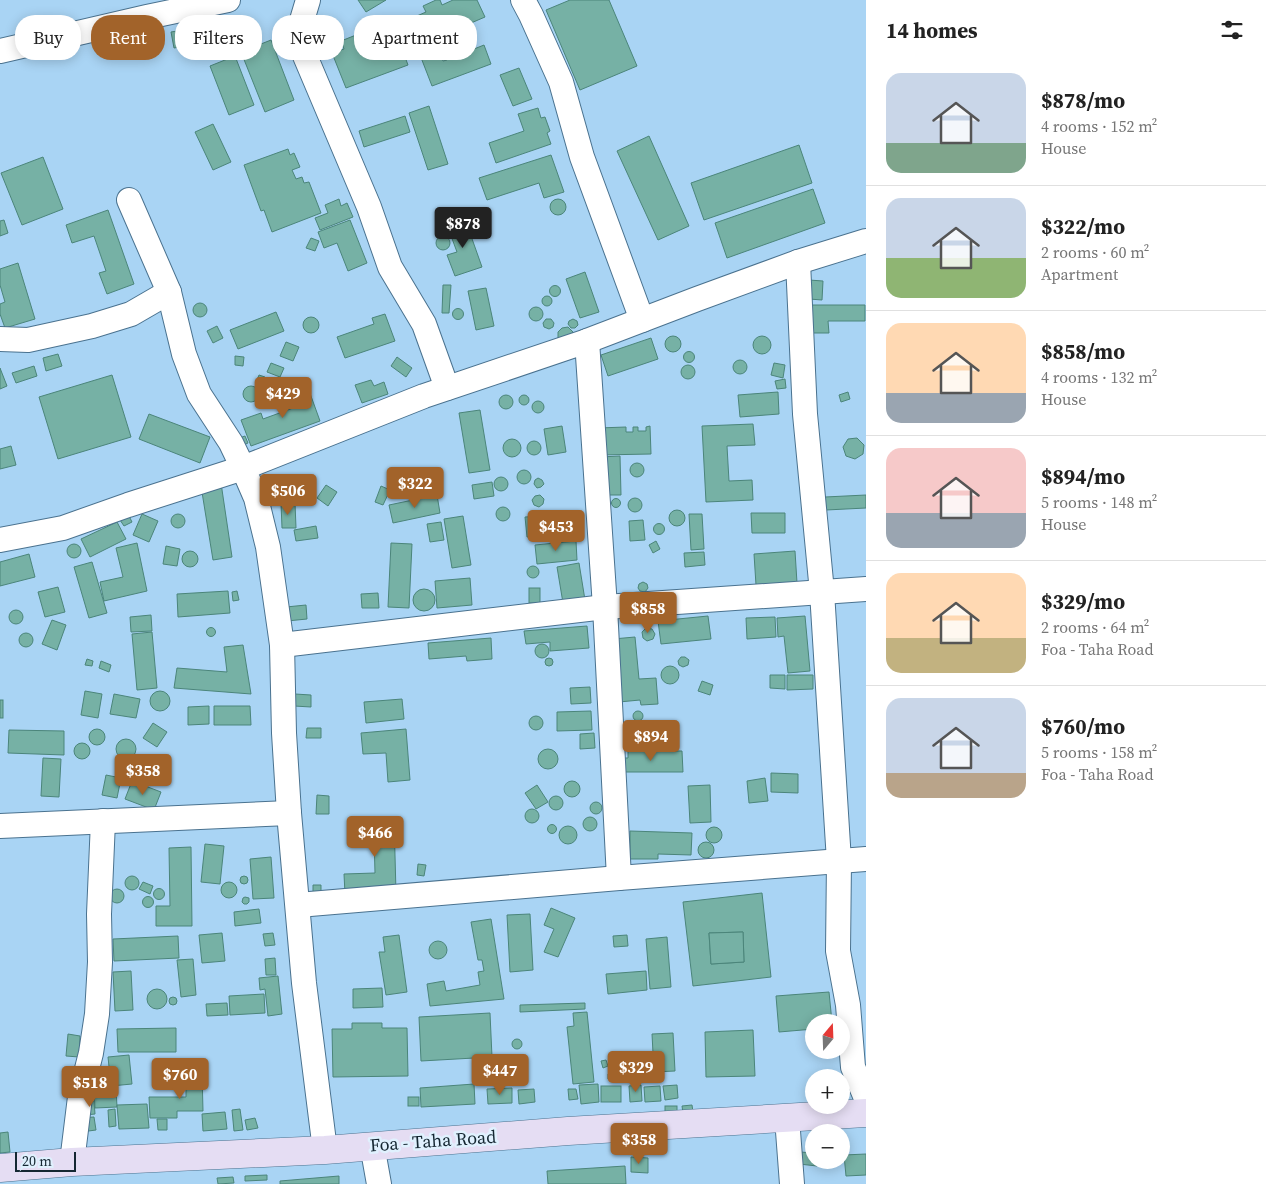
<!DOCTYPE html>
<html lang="en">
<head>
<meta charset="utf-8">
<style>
	body { margin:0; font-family:"Source Serif 4",serif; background:#f2f2f2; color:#222; height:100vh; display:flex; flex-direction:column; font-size:19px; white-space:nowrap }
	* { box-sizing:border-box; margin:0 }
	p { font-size:16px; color:#767676 }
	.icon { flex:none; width:28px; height:28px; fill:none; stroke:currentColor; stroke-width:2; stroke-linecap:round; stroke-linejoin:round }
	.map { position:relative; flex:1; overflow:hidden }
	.panel { display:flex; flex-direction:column; background:#fff; width:400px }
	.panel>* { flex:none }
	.top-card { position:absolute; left:15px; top:15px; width:475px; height:45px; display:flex; gap:10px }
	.needle { width:32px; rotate:19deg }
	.fabs { position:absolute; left:805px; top:1014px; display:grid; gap:10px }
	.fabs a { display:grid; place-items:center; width:45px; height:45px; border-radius:50%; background:#fff; box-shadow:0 2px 12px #0003; font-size:25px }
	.scale { position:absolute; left:15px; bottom:12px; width:61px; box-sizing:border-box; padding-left:5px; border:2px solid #152732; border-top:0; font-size:14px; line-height:18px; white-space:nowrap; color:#152732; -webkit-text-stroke:4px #e0f1fe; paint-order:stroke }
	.price { position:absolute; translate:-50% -42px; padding:0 11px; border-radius:5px; background:#a2632a; color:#fff; font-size:16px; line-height:32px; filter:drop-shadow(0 1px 2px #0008) }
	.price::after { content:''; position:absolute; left:50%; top:30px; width:15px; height:11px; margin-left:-8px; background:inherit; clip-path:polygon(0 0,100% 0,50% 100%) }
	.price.selected { background:#222; color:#fff }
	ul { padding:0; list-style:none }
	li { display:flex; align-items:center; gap:15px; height:125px; padding:0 20px }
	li+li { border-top:1px solid #e0e0e0 }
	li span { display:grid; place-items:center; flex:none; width:140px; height:100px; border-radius:15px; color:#555 }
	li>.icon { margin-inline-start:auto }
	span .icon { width:60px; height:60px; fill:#fffc; stroke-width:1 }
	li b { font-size:21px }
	h2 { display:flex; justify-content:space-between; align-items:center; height:60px; padding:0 20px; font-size:21px }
	.pill { padding:0 18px; border-radius:20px; background:#fff; box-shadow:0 2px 12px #0003; font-size:18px; line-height:45px }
	.pill.selected { background:#a2632a; color:#fff }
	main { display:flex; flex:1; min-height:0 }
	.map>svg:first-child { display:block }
	.building { fill:#76b1a5; stroke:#4b857a; fill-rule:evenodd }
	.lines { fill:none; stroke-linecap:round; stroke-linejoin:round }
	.street-casing { stroke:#4a728f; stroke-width:26 }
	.secondary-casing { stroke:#4a728f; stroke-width:29 }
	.street { stroke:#fff; stroke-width:24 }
	.secondary { stroke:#e5ddf3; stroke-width:28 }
	.labels { text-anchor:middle; stroke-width:5; stroke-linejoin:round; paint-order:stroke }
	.street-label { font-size:18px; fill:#152732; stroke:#e0f1fe }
</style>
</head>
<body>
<main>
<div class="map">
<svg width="866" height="1184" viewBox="0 0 866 1184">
	<rect width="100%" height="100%" fill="#a9d4f4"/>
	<g class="building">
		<path d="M358,0H386L366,12Z"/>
		<path d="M436,0H440L442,5L453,0H477L485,17L422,44L410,19L426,12L423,6Z"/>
		<path d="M570,0H609L637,66L580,90L546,10Z"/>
		<path d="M183,30L186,46L174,48L171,32Z"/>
		<path d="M395,30L408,65L346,88L332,53L344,49L341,41L361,33L364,41Z"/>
		<path d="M271,40L294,100L265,112L241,52Z"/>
		<path d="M484,45L491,64L432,86L420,55L438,48L443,61L447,60L444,54L456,49L459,55Z"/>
		<path d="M235,56L254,105L229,115L210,66Z"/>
		<path d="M519,68L532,99L513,106L500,75Z"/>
		<path d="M429,106L448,164L428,170L409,113Z"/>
		<path d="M538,108L541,118L545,117L550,131L547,133L551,144L496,163L489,143L524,131L518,114Z"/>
		<path d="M405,116L410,132L364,147L359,131Z"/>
		<path d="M213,124L231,162L213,170L195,132Z"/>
		<path d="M649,136L689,226L658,240L617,151Z"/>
		<path d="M799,145L812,183L704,220L691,183Z"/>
		<path d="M288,149L290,155L294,153L300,167L292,170L296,179L302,177L304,183L309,182L321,213L272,232L264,210L261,211L244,165Z"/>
		<path d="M551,155L564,192L544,198L539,183L487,200L479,178Z"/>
		<path d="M43,157L63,209L22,225L1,173Z"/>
		<path d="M813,189L825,223L727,258L715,223Z"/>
		<path d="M339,199L341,206L347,203L353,217L320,230L315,218L328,213L325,205Z"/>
		<circle cx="558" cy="207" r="8"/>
		<path d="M108,210L134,284L107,294L99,273L106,271L94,236L72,243L66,225Z"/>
		<path d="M465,219L482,267L455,276L447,255L457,252L447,225Z"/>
		<path d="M4,220L8,233L0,236V221Z"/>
		<path d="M350,220L367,263L348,271L337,243L324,248L318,232Z"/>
		<circle cx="443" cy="243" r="7"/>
		<path d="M311,238L319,241L315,251L306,248Z"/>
		<path d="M18,263L35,319L5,328L0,314V304L5,302L0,285V269Z"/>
		<path d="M585,272L599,312L580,318L566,279Z"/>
		<path d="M809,280L823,281L822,300L809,299Z"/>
		<path d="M443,285H451L449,313H442Z"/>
		<circle cx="555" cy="291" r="5.5"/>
		<path d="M486,288L494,326L476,330L468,291Z"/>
		<circle cx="547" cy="301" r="5"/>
		<circle cx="200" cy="310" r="7"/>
		<path d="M808,305H865V321H828L829,333H808Z"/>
		<circle cx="536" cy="314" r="7"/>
		<circle cx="458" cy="314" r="5.5"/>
		<path d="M276,312L284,331L238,349L230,330Z"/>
		<path d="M385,314L395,341L345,358L337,337L374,324L372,318Z"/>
		<circle cx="311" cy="325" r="8"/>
		<path d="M546,319H551L554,323L553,327L549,329L544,327L543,323Z"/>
		<path d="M573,319L577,321L578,325L575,328H571L568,324L569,321Z"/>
		<path d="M217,326L223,338L213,343L207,331Z"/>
		<path d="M568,327L573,332V338H558V332L562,328Z"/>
		<circle cx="673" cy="344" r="8"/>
		<circle cx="762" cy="345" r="9"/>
		<path d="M651,338L658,359L608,376L601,355Z"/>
		<path d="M286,342L299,347L293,361L280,356Z"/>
		<circle cx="689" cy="357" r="5.5"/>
		<path d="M58,354L62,366L46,371L43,358Z"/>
		<path d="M235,356L244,357L243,366L235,365Z"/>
		<path d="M397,357L412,368L406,377L391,366Z"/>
		<circle cx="740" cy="367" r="7"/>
		<path d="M271,363L284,368L280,377L267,372Z"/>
		<path d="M774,363L785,365L783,378L771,375Z"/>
		<circle cx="688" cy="372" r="7"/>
		<path d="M34,366L37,376L16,383L12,373Z"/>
		<path d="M0,368L7,386L0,389Z"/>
		<path d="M112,375L131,437L58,459L39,397Z"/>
		<path d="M259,375L265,377L263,383L257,380Z"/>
		<path d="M785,379L786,388L777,389L775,381Z"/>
		<path d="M371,380L374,386L384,382L388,394L362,403L355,385Z"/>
		<path d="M307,385L320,421L251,446L241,420L261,413L263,419L296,407L290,391Z"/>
		<circle cx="251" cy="394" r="8"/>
		<path d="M778,392L779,414L740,417L738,395Z"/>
		<path d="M848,392L850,399L841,402L839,395Z"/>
		<circle cx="506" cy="402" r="7"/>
		<circle cx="524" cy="400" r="5"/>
		<circle cx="538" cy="407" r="6"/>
		<path d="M480,410L490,470L469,473L459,413Z"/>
		<path d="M149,414L210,437L200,463L139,439Z"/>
		<path d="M753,424L755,445L727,446L729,481L752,480L753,500L706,502L702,426Z"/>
		<path d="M562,426L566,452L548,455L544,429Z"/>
		<path d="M650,426L651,454L599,455L598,428L626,427V432H633V427H638V431H646V427Z"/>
		<path d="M245,436L248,443L237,448L234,440Z"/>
		<path d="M857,438L864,445L863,454L855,459L846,456L843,447L848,439Z"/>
		<circle cx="512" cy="448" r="9"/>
		<circle cx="534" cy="448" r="7"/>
		<path d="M11,446L16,465L0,469V449Z"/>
		<path d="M620,456L621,495H602L600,457Z"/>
		<circle cx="637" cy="470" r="7"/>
		<circle cx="524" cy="477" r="7"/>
		<circle cx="501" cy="484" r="7"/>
		<path d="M538,478L542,480L544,484L541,487L537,488L534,484L535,480Z"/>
		<circle cx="410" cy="485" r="7"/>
		<path d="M492,482L494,496L474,499L472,485Z"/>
		<path d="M221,483L232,557L213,560L201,486Z"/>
		<path d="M326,485L337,492L328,506L317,498Z"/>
		<path d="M381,486L390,490L383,505L375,502Z"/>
		<path d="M437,495L440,513L393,523L389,505Z"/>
		<path d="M540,495L544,499L543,504L539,507L534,505L532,500L535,496Z"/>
		<path d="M866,495V508L826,510L825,497Z"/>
		<circle cx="635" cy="505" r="7"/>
		<circle cx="616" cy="503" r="4.5"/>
		<path d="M281,503H295L296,528H282Z"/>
		<circle cx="503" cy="514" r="7"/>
		<circle cx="677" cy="518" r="8"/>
		<path d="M751,513H785V533H752Z"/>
		<circle cx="178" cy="521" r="7"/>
		<path d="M142,514L158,521L149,542L133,535Z"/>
		<path d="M689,514H702L704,549L691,550Z"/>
		<path d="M563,515L564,535L527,537L525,517Z"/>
		<path d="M129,516L132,522L124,526L120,520Z"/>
		<path d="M463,516L471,565L452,568L444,519Z"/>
		<path d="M643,520L645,540L630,541L629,521Z"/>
		<path d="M117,522L126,539L90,557L81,539Z"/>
		<path d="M441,522L444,540L430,542L427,524Z"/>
		<circle cx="659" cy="529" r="5.5"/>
		<path d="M316,526L318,538L296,541L294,530Z"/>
		<path d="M576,541L577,560L537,564L535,545Z"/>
		<path d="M656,541L660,549L653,553L649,545Z"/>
		<path d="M137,543L147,591L104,601L100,582L123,577L116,548Z"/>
		<path d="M391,543L412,544L409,608L388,607Z"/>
		<circle cx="74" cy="551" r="7"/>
		<path d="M166,546L180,549L177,566L163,564Z"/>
		<path d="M795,551L797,583L756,585L754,554Z"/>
		<circle cx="190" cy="559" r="8"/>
		<path d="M704,552L705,565L685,567L684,553Z"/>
		<path d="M29,554L35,577L0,586V562Z"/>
		<path d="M92,562L107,613L89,618L74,567Z"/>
		<path d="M579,563L585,600L563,603L557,567Z"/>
		<circle cx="533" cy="572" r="6"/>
		<path d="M470,578L472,605L437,608L435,581Z"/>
		<path d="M643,582L647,584L648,588L645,592L640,591L638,588L639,584Z"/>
		<path d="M58,587L65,612L45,617L38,592Z"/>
		<rect x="529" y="588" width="11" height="15"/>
		<circle cx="424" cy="600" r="11"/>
		<path d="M228,591L230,613L178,617L177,594Z"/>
		<path d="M237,591L239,600L233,601L232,592Z"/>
		<path d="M378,593L379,608H362L361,594Z"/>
		<path d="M306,605L307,619L287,621L286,607Z"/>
		<circle cx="16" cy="617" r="7"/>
		<path d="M151,615L152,631L131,632L130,617Z"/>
		<path d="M708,616L711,639L661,644L658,621Z"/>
		<path d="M805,616L810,671L788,673L784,636L778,637L777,618Z"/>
		<path d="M775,617L776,637L747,639L746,618Z"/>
		<path d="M52,620L66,625L57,650L42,644Z"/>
		<path d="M587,626L589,648L550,651V642L526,644L524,631Z"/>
		<circle cx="211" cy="632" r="4.5"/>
		<path d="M646,628L652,629L655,634L653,639L647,641L643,638L642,632Z"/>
		<path d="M152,632L157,688L137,690L132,634Z"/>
		<circle cx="26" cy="640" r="7"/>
		<path d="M635,637L639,679L656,678L658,704L641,705L640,700L619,702L613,639Z"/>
		<path d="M491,638L492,659L467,661L466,656L429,659L428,643Z"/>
		<circle cx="542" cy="651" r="7"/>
		<path d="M243,645L251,694L174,688L177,668L227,672L224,647Z"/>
		<path d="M681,657H685L689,660L688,665L683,667L679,665L678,661Z"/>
		<circle cx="549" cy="662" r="4"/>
		<path d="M87,659L93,661L92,666L85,665Z"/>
		<path d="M101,661L111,665L109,672L99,668Z"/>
		<circle cx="670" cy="675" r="9"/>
		<path d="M770,675H785V689L770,688Z"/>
		<path d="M787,675H813V689L787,690Z"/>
		<path d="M702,681L713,685L710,695L698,691Z"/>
		<path d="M590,687L591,703L571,704L570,688Z"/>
		<path d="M85,691L102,694L98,718L81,715Z"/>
		<circle cx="160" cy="701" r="10"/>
		<path d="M114,694L140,699L136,718L110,714Z"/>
		<path d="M295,694L311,695V707L294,706Z"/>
		<path d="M402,699L404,719L366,723L364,702Z"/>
		<rect x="0" y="700" width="3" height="18"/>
		<path d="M209,706V724L188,725V707Z"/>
		<path d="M214,706H250L251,725H214Z"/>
		<circle cx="638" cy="716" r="5"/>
		<path d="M591,711L592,730L557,731V712Z"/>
		<circle cx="536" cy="723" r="7"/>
		<path d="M153,723L167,732L157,747L143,738Z"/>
		<path d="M307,728H321V738H306Z"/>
		<circle cx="97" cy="737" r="8"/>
		<path d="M406,729L410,780L388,782L386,753L363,754L361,733Z"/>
		<path d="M9,730L64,731V755L8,753Z"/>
		<path d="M594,733L595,748L580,749V734Z"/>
		<circle cx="126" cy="749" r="10"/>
		<circle cx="82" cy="751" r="8"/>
		<circle cx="548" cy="759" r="10"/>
		<path d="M628,751H682L683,772H617V758H628Z"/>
		<path d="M43,758L61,759L59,797L41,796Z"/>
		<path d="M771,773L798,774V793L771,792Z"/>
		<path d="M106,775L121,778L117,798L102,795Z"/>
		<path d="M765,778L768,801L749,803L747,781Z"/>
		<circle cx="572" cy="789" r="8"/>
		<path d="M132,781L161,792L154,810L125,799Z"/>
		<path d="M537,785L548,802L536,809L525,793Z"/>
		<path d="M710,785L711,822L690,823L688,786Z"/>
		<path d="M317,795L329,796V814H316Z"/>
		<circle cx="556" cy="803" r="7"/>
		<circle cx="596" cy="808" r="6"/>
		<circle cx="532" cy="816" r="7"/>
		<circle cx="590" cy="824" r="7"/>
		<path d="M394,818L396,893L345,894L344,874L375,873L374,837H352V819Z"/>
		<circle cx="552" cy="829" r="4.5"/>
		<circle cx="568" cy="835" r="9"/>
		<circle cx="714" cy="835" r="8"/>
		<path d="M630,831L692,833L691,855L658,854V859H630Z"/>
		<circle cx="706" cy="850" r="8"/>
		<path d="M205,844L224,846L220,884L201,882Z"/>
		<path d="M191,847L192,926H156V906H170L169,848Z"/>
		<path d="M271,857L274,898L253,899L250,859Z"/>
		<path d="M418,864L426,865L424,876L417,875Z"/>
		<circle cx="132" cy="883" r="7"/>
		<circle cx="244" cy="880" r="4"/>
		<path d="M143,882L153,886L150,894L139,889Z"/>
		<circle cx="229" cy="890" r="8"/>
		<path d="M313,885H321V896L313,895Z"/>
		<circle cx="159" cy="894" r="5.5"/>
		<circle cx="117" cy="896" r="7"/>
		<path d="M762,893L771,977L693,986L683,902ZM743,932L744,962L711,964L709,933Z"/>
		<circle cx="148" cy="902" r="5.5"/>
		<path d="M245,897L249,898V902L247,904H244L242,902L243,898Z"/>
		<path d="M551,908L575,918L558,957L544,952L554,929L544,925Z"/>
		<path d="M259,909L261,923L235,926L234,912Z"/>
		<path d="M530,914L533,970L510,972L507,915Z"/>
		<path d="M491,919L504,999L430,1006L427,984L444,981L446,991L480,985L478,972L484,971L482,960H478L471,922Z"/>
		<path d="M743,932L744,962L711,964L709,933Z"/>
		<path d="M222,933L225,961L202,963L199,935Z"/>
		<path d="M273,933L275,945L265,946L263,934Z"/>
		<path d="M399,935L407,992L386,995L379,952H385L383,937Z"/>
		<path d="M627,935L628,946L614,947L613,936Z"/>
		<path d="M178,936L179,958L114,961L113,939Z"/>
		<path d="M667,937L671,987L650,989L646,939Z"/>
		<circle cx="438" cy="950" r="9"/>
		<path d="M275,958L276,975H266L265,959Z"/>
		<path d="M193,959L196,995L181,997L177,960Z"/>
		<path d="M131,971L133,1010L115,1011L113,972Z"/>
		<path d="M646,971L647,990L608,994L606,974Z"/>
		<path d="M278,976L282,1014L268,1016L265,989L260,990L259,978Z"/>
		<path d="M382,988L383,1007L353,1008V989Z"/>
		<circle cx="157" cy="999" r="10"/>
		<path d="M829,992L832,1022H814V1029L779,1032L776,996Z"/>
		<path d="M264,994L265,1013L230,1015L229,996Z"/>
		<circle cx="173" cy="1001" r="4"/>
		<path d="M227,1003L228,1015L207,1016L206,1004Z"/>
		<path d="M585,1003V1009L520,1012V1005Z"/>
		<path d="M587,1012L594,1082L573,1084L567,1027L574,1026L573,1013Z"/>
		<path d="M490,1013L492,1057L421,1061L419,1017Z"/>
		<path d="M352,1023H382V1028H407L408,1076L333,1077L332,1029H352Z"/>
		<path d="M176,1028V1052H118L117,1029Z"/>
		<path d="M753,1030L755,1076L706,1077L705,1032Z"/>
		<path d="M673,1033L675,1071L654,1072L652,1034Z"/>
		<path d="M68,1034L80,1036L79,1057L66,1056Z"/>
		<circle cx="517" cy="1044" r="5"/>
		<path d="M129,1055L132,1084L111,1086L108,1057Z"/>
		<path d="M606,1060L608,1066L603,1068L601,1061Z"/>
		<path d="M619,1072L620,1076L608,1079V1074Z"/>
		<path d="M186,1073H202L203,1111H177V1118H150L149,1097H186Z"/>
		<path d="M474,1084L475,1104L421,1107L420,1088Z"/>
		<path d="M598,1084L599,1102L581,1104L579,1085Z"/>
		<path d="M641,1085L642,1101L630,1102L629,1086Z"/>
		<path d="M677,1085L678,1098L665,1100L663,1086Z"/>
		<rect x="601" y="1086" width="20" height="16"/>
		<path d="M660,1086L661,1101L645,1102L644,1087Z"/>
		<path d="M512,1088V1103L488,1104L487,1089Z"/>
		<path d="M116,1089L117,1107L95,1108L94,1090Z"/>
		<path d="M534,1089L535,1102L519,1104L518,1090Z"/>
		<path d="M568,1089H576L578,1099L569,1100Z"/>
		<rect x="408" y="1097" width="11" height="9"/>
		<path d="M94,1101L95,1114L85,1115L84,1102Z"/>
		<path d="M147,1104L149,1128L119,1129L117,1105Z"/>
		<path d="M692,1105L693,1112L683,1113L682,1106Z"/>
		<rect x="665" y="1106" width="12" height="7"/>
		<path d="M115,1109L116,1126L109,1127L108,1110Z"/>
		<path d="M240,1109L243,1130L234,1131L232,1110Z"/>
		<path d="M225,1112L227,1129L203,1131L202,1114Z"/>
		<path d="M94,1117L96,1130L81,1132L79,1118Z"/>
		<path d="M255,1118L258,1128L247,1130L245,1120Z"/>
		<path d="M157,1119H167V1130H158Z"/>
		<path d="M8,1132L10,1152L0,1153V1133Z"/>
		<path d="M800,1152L814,1153V1160H817V1166L799,1164Z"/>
		<path d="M866,1154V1175L846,1176L844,1155Z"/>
		<path d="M631,1157L648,1158V1173L631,1172Z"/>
		<path d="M625,1166L626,1184H548L547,1171Z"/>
		<path d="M267,1175V1180L245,1181V1176Z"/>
		<path d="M339,1176V1184H280V1181Z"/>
		<path d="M233,1177L234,1183L218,1184L217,1178Z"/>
	</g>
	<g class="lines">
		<defs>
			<g id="street">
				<path d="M308,0L297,37L369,207L390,267L424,324L447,388"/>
				<path d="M523,0L531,15L561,82L582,157L642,320"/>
				<path d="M0,51L147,17L228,0"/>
				<path d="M129,200L169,292L184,354L199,394L231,443L243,468L256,498L268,547L282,645L284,733L289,813L304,983L325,1150"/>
				<path d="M798,262L805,414L822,592L839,861L838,951L848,1005L853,1067L866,1098"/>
				<path d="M0,339L28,340L92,326L131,314L169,292"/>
				<path d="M587,341L605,607L619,878"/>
				<path d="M0,540L63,528L128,505L243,468L424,396L587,341L697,299L798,262L866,241"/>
				<path d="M282,645L605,607L866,589"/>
				<path d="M0,826L289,813"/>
				<path d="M298,905L619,878L866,859"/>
				<path d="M787,1118L792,1184"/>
				<path d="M372,1145L379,1184"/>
				<path d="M72,1162L80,1097L91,1053L97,1014L100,962L99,914L103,821"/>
			</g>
			<path id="secondary" d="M0,1168L72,1162L325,1150L568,1131L866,1113"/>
		</defs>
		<use href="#street" class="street-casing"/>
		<use href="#secondary" class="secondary-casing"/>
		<use href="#street" class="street"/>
		<use href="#secondary" class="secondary"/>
	</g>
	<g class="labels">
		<g class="street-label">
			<text transform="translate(433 1141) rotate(-4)" y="6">Foa - Taha Road</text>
		</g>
	</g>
</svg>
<div class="fabs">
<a><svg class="needle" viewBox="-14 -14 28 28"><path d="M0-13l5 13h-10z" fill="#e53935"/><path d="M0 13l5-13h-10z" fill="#767676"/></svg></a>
<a>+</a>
<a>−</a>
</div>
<div class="scale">20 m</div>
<b class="price selected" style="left:463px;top:249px">$878</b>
<b class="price" style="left:283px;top:419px">$429</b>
<b class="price" style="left:415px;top:509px">$322</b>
<b class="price" style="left:288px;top:516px">$506</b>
<b class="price" style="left:556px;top:552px">$453</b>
<b class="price" style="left:648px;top:634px">$858</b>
<b class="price" style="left:651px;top:762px">$894</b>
<b class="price" style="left:143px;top:796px">$358</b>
<b class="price" style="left:375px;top:858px">$466</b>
<b class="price" style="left:636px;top:1093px">$329</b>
<b class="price" style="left:500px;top:1096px">$447</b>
<b class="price" style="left:180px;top:1100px">$760</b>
<b class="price" style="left:90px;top:1108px">$518</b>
<b class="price" style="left:639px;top:1165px">$358</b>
<div class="top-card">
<a class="pill">Buy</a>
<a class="pill selected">Rent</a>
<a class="pill">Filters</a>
<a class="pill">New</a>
<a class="pill">Apartment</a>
</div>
</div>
<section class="panel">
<h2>14 homes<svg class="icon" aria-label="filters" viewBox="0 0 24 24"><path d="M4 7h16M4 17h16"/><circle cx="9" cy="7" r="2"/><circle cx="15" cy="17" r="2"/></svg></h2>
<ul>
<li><span style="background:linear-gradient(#c9d6e8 70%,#7fa58c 0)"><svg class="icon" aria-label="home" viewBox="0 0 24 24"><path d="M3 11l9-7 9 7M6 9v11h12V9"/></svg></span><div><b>$878/mo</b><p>4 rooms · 152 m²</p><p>House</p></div></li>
<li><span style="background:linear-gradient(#c9d6e8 60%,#8fb573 0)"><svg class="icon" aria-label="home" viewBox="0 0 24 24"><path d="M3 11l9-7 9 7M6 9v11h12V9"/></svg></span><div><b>$322/mo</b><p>2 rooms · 60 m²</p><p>Apartment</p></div></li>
<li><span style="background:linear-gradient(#ffd9b3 70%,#9aa5b1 0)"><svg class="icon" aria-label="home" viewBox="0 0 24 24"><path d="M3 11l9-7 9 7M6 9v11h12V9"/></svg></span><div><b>$858/mo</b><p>4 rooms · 132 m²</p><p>House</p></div></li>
<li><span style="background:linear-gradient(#f6c9c9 65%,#9aa5b1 0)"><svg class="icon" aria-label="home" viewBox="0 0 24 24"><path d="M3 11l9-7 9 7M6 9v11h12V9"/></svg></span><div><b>$894/mo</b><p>5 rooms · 148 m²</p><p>House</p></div></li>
<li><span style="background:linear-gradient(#ffd9b3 65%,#c2b280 0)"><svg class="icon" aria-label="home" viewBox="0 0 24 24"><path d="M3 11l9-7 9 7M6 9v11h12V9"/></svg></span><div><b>$329/mo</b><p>2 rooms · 64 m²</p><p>Foa - Taha Road</p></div></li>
<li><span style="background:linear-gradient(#c9d6e8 75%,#b9a48a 0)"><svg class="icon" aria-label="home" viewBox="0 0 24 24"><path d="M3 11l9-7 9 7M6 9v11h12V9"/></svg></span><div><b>$760/mo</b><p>5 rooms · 158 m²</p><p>Foa - Taha Road</p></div></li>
</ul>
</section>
</main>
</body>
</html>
